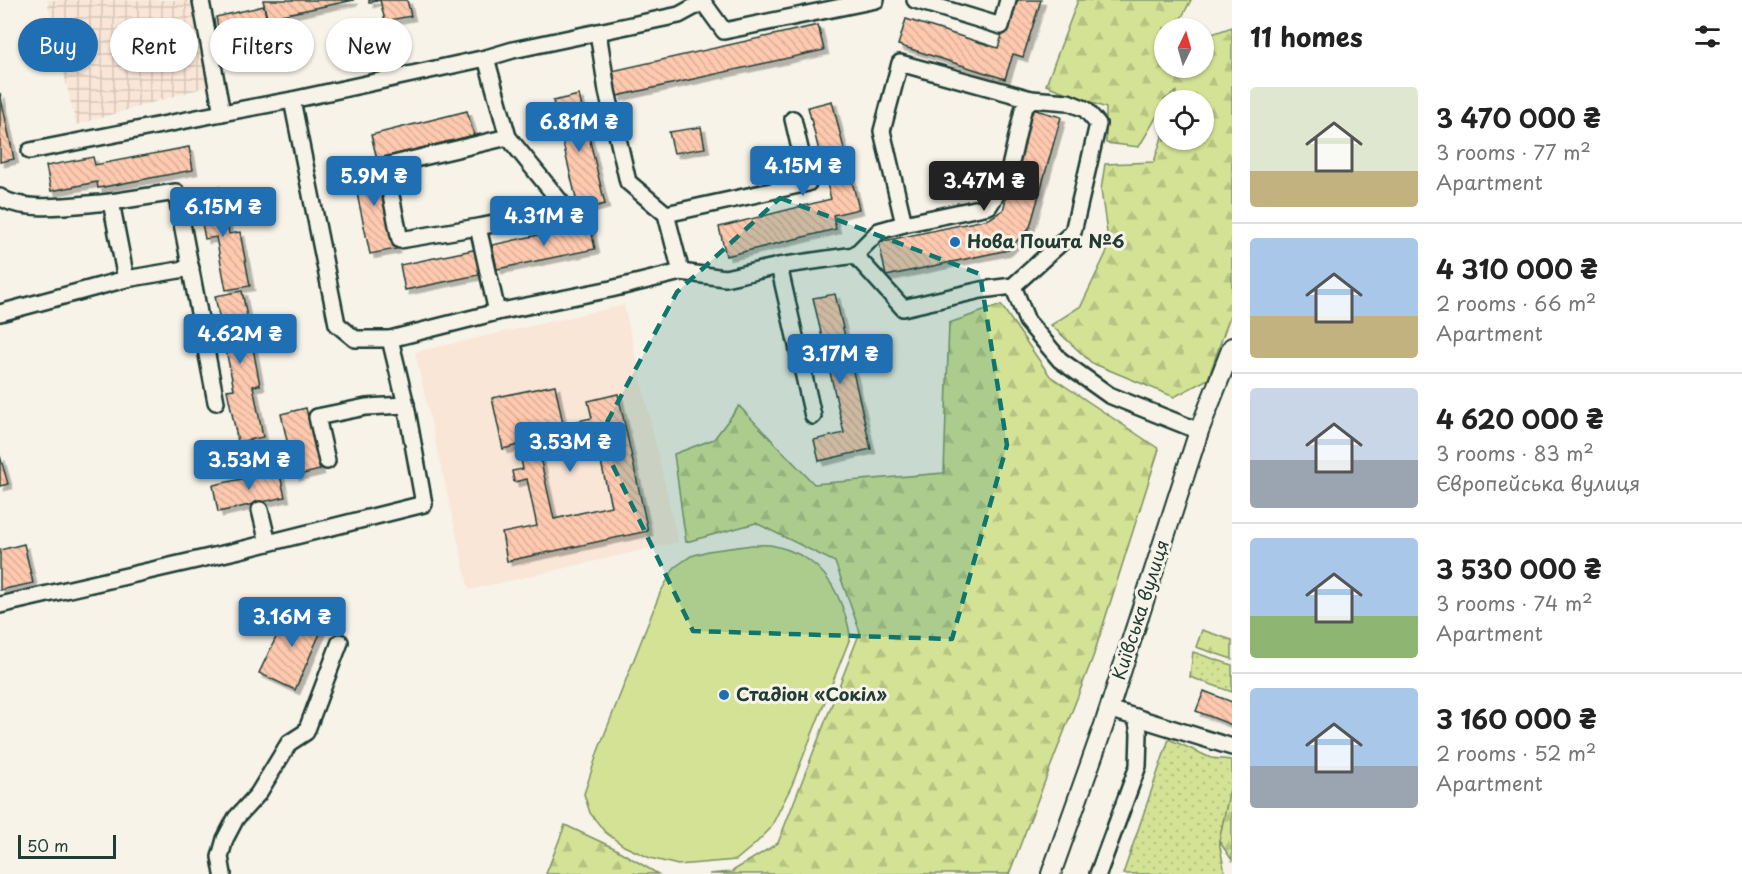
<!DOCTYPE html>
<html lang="en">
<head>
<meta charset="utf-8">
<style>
	body { margin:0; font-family:"Playpen Sans",sans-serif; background:#f6f6f6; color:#222; height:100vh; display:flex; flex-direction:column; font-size:22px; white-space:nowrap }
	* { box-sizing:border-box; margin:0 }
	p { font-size:20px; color:#767676 }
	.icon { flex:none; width:33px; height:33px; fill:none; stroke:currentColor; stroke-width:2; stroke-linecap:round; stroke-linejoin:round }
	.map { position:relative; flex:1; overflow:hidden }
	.details { display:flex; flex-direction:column; background:#fff; width:510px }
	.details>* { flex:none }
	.guide { position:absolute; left:18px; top:18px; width:570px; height:54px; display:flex; gap:12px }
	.needle { width:39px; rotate:5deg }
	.tools { position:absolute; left:1154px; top:18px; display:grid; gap:12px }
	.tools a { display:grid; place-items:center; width:60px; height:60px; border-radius:50%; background:#fff; box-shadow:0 2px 4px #0004; font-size:30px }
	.scale { position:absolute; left:18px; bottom:15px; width:98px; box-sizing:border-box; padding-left:6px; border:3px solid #1f3d34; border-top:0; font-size:16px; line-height:21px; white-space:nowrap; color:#1f3d34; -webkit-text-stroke:4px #f7f3e8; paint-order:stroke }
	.price { position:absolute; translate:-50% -51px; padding:0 14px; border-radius:6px; background:#1f6fb2; color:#fff; font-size:20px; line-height:39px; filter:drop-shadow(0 2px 3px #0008) }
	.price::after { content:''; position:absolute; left:50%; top:36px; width:18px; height:14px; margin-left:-9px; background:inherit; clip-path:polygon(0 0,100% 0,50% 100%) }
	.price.on { background:#222; color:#fff }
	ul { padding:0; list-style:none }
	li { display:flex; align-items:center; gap:18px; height:150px; padding:0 18px }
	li+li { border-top:2px solid #e0e0e0 }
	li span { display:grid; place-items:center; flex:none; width:168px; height:120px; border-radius:6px; color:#555 }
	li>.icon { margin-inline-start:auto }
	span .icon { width:72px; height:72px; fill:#fffc; stroke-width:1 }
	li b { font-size:26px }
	h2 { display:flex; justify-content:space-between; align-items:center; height:72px; padding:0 18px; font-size:26px }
	.tag { padding:0 21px; border-radius:27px; background:#fff; box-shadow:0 2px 4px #0004; font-size:21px; line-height:54px }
	.tag.on { background:#1f6fb2; color:#fff }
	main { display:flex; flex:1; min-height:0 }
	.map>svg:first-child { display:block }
	.built { fill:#f9e6d7 }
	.industrial { fill:url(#industrial-grid) }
	.grass { fill:url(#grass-dots); stroke:#7a9064; stroke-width:1.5 }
	.forest { fill:url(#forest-firs); stroke:#7a9064; stroke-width:1.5 }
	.pitch { fill:#d4e295; stroke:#7a9064; stroke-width:1.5 }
	.building { fill:url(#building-back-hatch); stroke:#1f3d34; stroke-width:1.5; fill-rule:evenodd; filter:url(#shadow) }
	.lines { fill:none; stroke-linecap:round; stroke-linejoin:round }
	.minor-casing { stroke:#1f3d34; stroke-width:20 }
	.major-casing { stroke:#1f3d34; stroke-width:22 }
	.minor { stroke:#f7f3e8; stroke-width:15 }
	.major { stroke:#f7f3e8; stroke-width:18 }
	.marked { fill:#0f766e; fill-opacity:0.2; stroke:#0f766e; stroke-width:4.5; stroke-dasharray:12 8; stroke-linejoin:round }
	.poi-dot { fill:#1f6fb2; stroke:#f7f3e8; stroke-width:2 }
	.labels { text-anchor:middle; stroke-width:6; stroke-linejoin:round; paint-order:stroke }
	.poi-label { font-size:18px; font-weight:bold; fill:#1f3d34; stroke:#f7f3e8; text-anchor:start }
	.street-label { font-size:18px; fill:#1f3d34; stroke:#f7f3e8 }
</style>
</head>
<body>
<main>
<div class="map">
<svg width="1232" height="874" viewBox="0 0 1232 874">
	<defs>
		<pattern id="industrial-grid" width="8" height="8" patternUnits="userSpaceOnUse" patternTransform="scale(1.5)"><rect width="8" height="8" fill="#f9e6d7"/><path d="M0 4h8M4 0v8" fill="none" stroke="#d5c6b9"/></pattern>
		<pattern id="grass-dots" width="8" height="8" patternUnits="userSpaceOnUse" patternTransform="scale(1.5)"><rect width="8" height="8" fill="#d4e295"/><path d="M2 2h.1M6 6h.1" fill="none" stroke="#b6c381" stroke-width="1.8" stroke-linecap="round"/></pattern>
		<pattern id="forest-firs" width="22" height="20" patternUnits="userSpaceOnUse" patternTransform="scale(1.5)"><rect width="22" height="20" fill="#d4e295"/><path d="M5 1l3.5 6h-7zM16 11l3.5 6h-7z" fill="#b6c381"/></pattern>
		<pattern id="building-back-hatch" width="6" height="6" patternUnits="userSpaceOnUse" patternTransform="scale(1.5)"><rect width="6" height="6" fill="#fec9af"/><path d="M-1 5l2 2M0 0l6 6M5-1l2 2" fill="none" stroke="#d9ae97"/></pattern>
		<filter id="shadow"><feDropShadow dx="4.5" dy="4.5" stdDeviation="0" flood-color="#0004"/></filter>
	</defs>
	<rect width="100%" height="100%" fill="#f7f3e8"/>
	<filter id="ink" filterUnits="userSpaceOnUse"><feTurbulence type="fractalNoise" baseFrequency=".0167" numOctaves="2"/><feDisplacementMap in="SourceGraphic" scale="12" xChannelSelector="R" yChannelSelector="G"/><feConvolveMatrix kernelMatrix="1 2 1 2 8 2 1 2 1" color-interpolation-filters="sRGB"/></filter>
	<g filter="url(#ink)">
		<path class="built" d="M624,305L678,542L469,590L415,352Z"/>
		<path class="industrial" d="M47,0H190L209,86L76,125Z"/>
		<g class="grass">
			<path d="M1193,652L1232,665V692L1190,677Z"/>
			<path d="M1169,739L1211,758L1232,760V780L1219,841L1225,874H1123Z"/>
		</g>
		<g class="forest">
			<path d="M1078,0H1191L1176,28H1164V68H1203V42L1206,36L1232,27V310L1208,379L1174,397L1092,363L1051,325L1081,306L1109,247L1101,190L1105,164L1154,162L1164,131V140H1203V100H1174L1176,92L1164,100V104L1139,147L1106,143V108L1046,85Z"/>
			<path d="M1001,305L1050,376L1159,449L1093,657L1009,874H709L731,872L778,843L860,632L835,562L756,523L686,542L674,454L714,439L739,406L814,484L944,473L949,323Z"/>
			<path d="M1202,630L1232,640V659L1196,647Z"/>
			<path d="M1232,780V860L1219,841Z"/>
			<path d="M565,825L614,848L658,874H546Z"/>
		</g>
		<path class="pitch" d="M752,545C759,545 768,544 775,546C810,554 830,574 842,606C846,617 850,627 850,638L792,785L770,829L754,845L736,860L678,865L650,858L624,846L605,832L590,813L584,794L598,751L660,593L675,567L691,556L708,551Z"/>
		<g class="building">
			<path d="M263,0H354L267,18Z"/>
			<path d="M369,0H407L411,16L385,21L380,0L369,3Z"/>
			<path d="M1013,0H1041L1023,57L1013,54L1005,79L898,45L906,19L998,48Z"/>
			<path d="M264,6L269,32L221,43L216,17Z"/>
			<path d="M818,25L824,50L617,96L612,71Z"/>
			<path d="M0,93L14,159L0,162Z"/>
			<path d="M579,95L605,204L579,211L553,101Z"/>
			<path d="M832,101L859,209L833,215L836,229L726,256L719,227L831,199L808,107Z"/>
			<path d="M1032,109L1061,117L1030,227L1008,250L886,276L879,242L989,219L1003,210Z"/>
			<path d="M467,111L474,135L377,159L371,135Z"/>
			<path d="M701,127L705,148L674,153L669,132Z"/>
			<path d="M189,147L193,170L98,188L97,182L51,191L46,166L93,157L95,165Z"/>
			<path d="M377,160L396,249L370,254L351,166Z"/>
			<path d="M220,187L229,234L240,232L250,286L226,290L216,237L205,239L196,191Z"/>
			<path d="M590,224L595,249L497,269L492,245Z"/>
			<path d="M478,249L483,274L405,290L400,265Z"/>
			<path d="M242,291L260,385L253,386L263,437L238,442L227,390L234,389L215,296Z"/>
			<path d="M835,294L871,449L819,461L814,440L844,433L813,298Z"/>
			<path d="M555,385L563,424L592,418L588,401L618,394L648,531L507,561L502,533L537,526L527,479L514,482L512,471L523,469L518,445L503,449L492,398ZM596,440L611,506L554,519L539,453Z"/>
			<path d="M306,408L320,470L295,476L281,414Z"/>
			<path d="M0,456L8,484L0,486Z"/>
			<path d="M279,471L285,497L218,512L213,485Z"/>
			<path d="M24,544L33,583L0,590V550Z"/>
			<path d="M291,606L325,622L295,690L259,673Z"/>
			<path d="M1204,691L1232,702V725L1196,711Z"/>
		</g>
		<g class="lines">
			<defs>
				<g id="minor">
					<path d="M915,0L1001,26L1008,0"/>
					<path d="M201,1L222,113L292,100L486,58L513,50L679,15L703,2V0"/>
					<path d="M703,2L724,31L876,0"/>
					<path d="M598,32L607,91L628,182L666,214L681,272"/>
					<path d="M486,58L508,137L385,166L400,240L478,227L497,312"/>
					<path d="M292,100L337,324L355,339H390L497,312L611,289L681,272L725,278L779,266L855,255L879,231L904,224L989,206L1008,176L1023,110L1031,99L1068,102L1085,109L1098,124L1073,232L1013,286L981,290L903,308L855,255"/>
					<path d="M30,151L222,113"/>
					<path d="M0,197C25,214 80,204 111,202L126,279"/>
					<path d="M111,202L176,192L216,402"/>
					<path d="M666,214L808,183L793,119"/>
					<path d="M904,224L882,131L900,63L1031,99"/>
					<path d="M478,227L567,210L508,137"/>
					<path d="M779,266L813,416"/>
					<path d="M1013,286L1027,321L1060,360L1109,395L1199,431"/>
					<path d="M0,313L126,279L191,268"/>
					<path d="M327,461L317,417L366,407L406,405"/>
					<path d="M260,510L268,543"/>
					<path d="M0,605L240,550L424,504L406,405L390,339"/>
					<path d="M1109,709L1232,747"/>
					<path d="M223,874L220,857L225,839L236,818L258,794L289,743L306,732L340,642"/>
					<path d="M1098,874L1138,766L1139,733L1136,717"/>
				</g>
				<path id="major" d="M1051,874L1104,725L1199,431L1232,347"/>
			</defs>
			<use href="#minor" class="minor-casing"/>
			<use href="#major" class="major-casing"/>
			<use href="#minor" class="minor"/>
			<use href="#major" class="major"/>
		</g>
	</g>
	<path class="marked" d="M780,198L980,274L1007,445L952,639L693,631L599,437L677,292Z"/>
	<g class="poi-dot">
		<circle cx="955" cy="242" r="6"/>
		<circle cx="724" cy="695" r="6"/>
	</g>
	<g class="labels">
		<g class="poi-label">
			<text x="967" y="248">Нова Пошта №6</text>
			<text x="736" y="701">Стадіон «Сокіл»</text>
		</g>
		<g class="street-label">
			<text transform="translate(1141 610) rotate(-72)" y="6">Київська вулиця</text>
		</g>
	</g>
</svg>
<div class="tools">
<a><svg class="needle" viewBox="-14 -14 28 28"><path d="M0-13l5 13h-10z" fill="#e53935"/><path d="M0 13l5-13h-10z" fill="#767676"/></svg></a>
<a><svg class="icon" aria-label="locate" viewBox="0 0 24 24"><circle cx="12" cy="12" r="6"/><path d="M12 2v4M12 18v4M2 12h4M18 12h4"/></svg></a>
</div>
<div class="scale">50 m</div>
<b class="price" style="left:579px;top:153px">6.81M ₴</b>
<b class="price" style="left:803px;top:197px">4.15M ₴</b>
<b class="price" style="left:374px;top:207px">5.9M ₴</b>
<b class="price on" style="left:984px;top:212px">3.47M ₴</b>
<b class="price" style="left:223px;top:238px">6.15M ₴</b>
<b class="price" style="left:544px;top:247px">4.31M ₴</b>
<b class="price" style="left:240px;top:365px">4.62M ₴</b>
<b class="price" style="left:840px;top:385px">3.17M ₴</b>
<b class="price" style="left:570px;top:473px">3.53M ₴</b>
<b class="price" style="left:249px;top:491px">3.53M ₴</b>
<b class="price" style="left:292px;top:648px">3.16M ₴</b>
<div class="guide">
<a class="tag on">Buy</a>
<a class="tag">Rent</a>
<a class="tag">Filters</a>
<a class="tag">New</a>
</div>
</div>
<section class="details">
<h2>11 homes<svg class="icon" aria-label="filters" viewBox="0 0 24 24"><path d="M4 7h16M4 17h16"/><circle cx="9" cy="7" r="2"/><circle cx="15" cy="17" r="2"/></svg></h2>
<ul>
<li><span style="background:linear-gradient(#dfe7d0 70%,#c2b280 0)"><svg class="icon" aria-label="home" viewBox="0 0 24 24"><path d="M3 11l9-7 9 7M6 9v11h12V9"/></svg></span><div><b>3 470 000 ₴</b><p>3 rooms · 77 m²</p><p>Apartment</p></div></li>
<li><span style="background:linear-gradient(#a9c7e8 65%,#c2b280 0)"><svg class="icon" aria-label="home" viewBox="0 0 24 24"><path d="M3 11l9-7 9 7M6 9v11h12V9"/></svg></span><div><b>4 310 000 ₴</b><p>2 rooms · 66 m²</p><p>Apartment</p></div></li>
<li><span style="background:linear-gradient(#c9d6e8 60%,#9aa5b1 0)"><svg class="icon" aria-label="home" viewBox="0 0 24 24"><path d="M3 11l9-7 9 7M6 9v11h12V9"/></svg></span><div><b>4 620 000 ₴</b><p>3 rooms · 83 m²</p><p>Європейська вулиця</p></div></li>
<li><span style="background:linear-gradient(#a9c7e8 65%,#8fb573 0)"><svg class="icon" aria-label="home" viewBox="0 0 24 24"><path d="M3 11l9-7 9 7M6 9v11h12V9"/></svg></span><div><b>3 530 000 ₴</b><p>3 rooms · 74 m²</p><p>Apartment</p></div></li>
<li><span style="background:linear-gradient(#a9c7e8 65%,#9aa5b1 0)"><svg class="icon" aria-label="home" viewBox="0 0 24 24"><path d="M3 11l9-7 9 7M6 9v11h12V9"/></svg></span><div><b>3 160 000 ₴</b><p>2 rooms · 52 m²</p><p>Apartment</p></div></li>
</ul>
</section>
</main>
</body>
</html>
